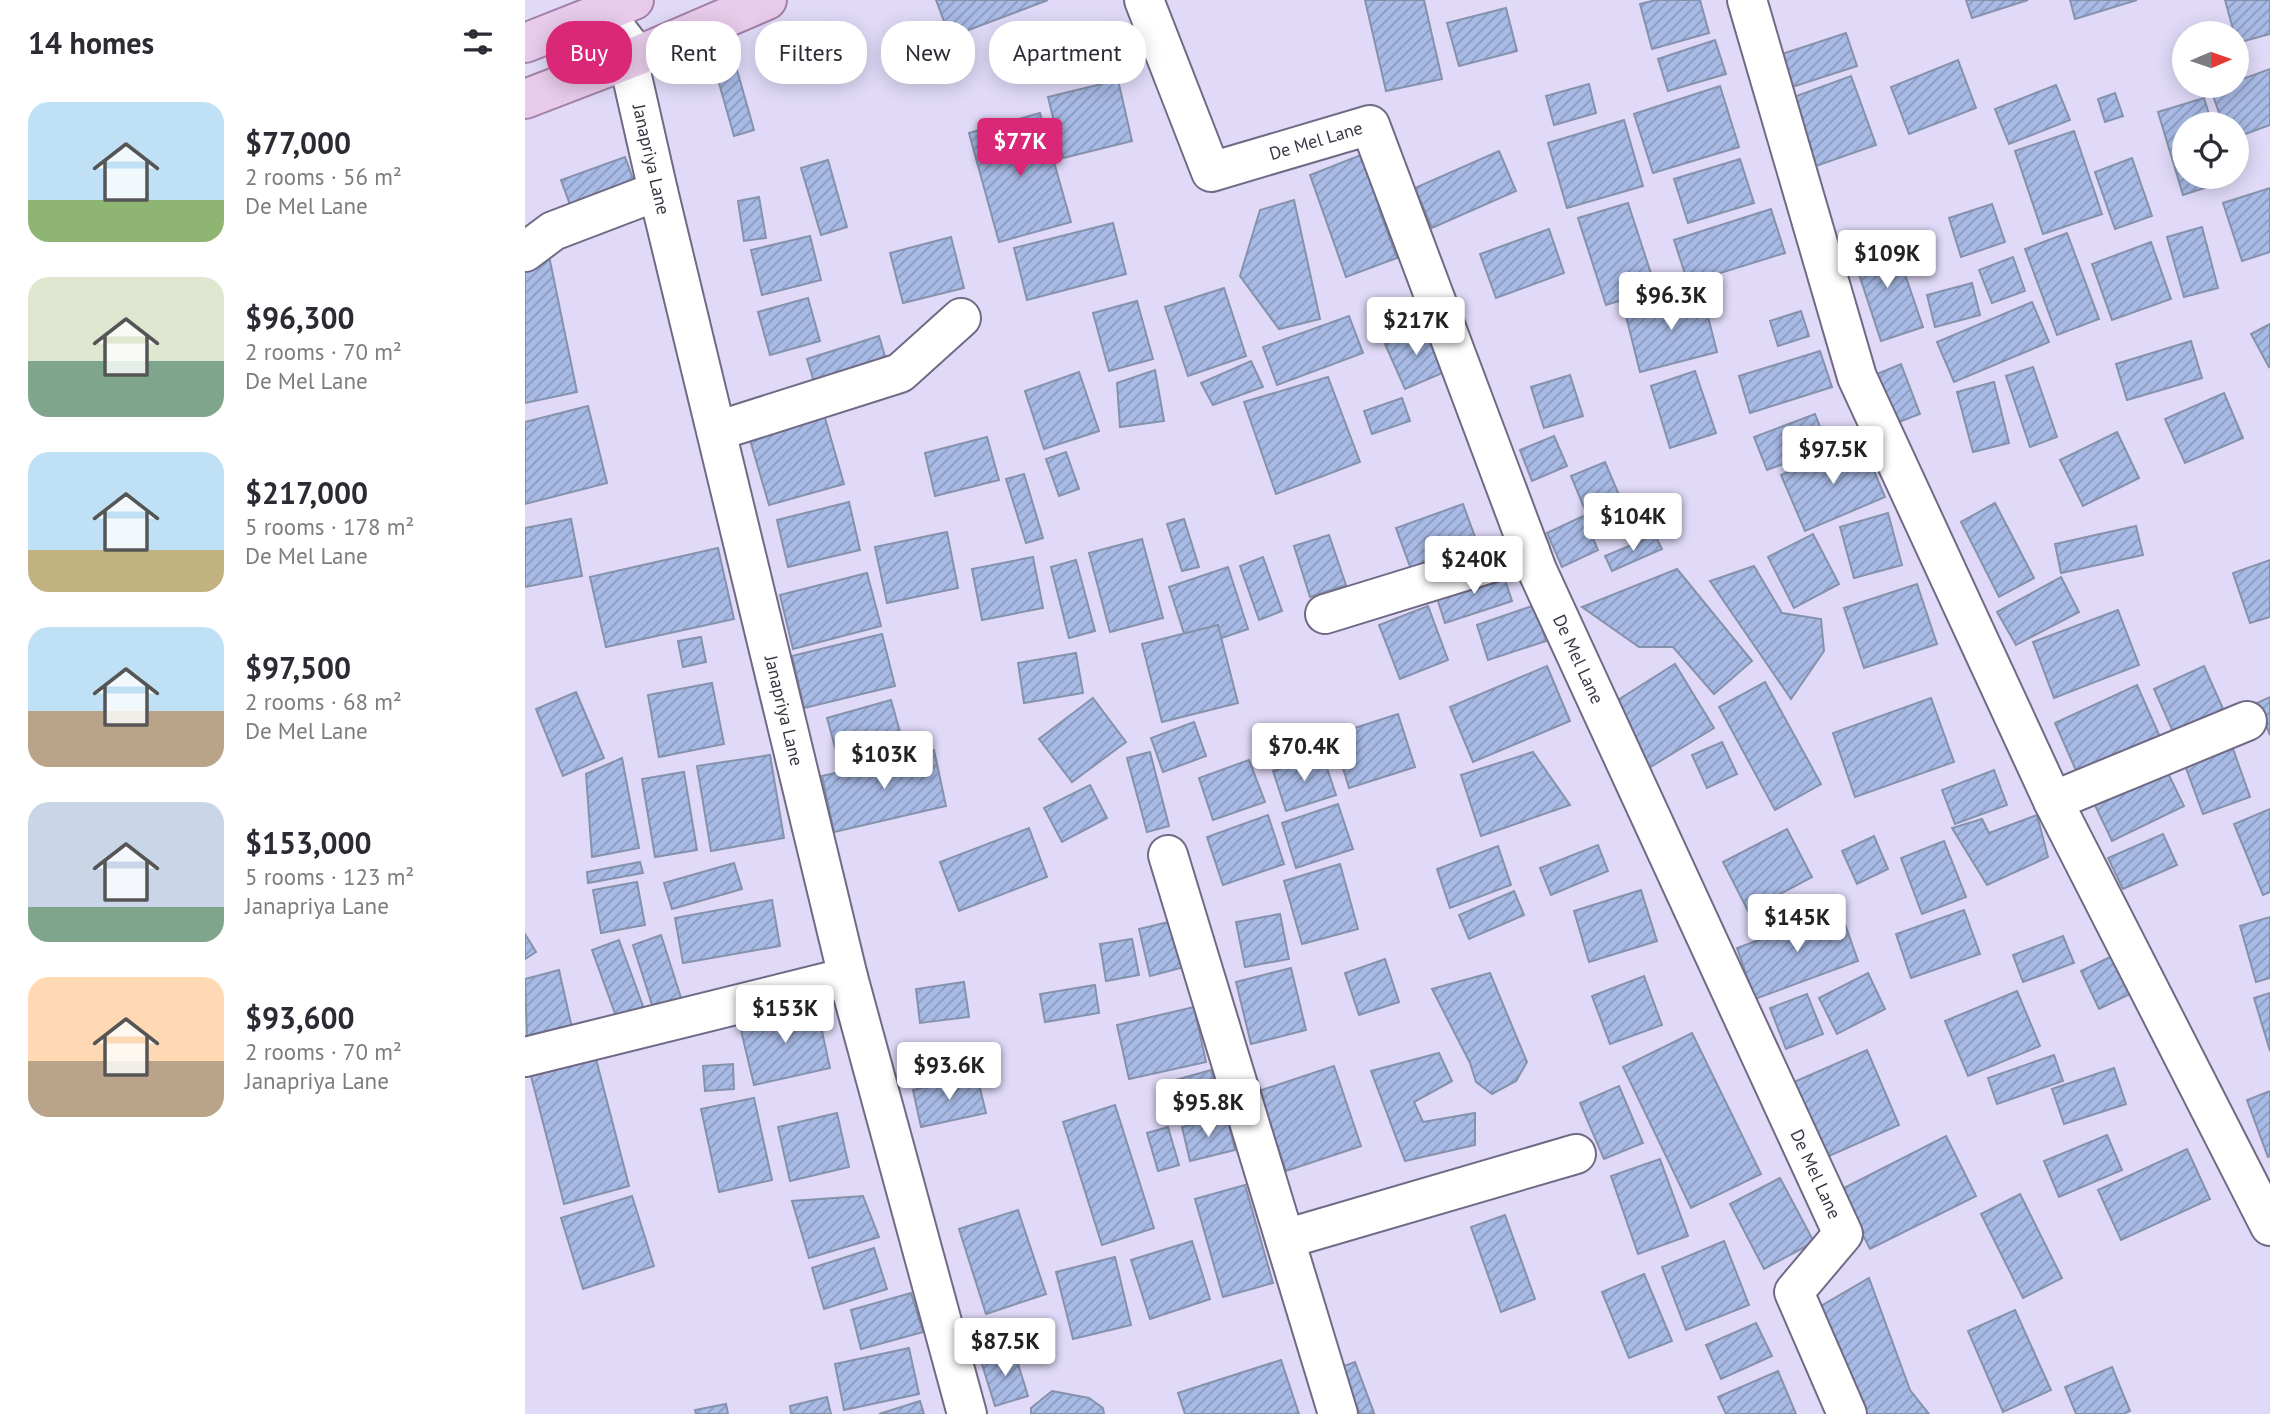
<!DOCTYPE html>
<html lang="en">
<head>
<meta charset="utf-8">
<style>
	body { margin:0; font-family:"PT Sans",sans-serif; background:#f7f7f7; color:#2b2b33; height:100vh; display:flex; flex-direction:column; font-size:26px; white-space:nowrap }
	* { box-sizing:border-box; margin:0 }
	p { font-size:23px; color:#7c7c81 }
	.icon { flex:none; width:38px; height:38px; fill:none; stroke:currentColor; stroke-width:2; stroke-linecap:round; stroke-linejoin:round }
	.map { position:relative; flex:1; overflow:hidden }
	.side { display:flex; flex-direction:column; background:#fff; width:525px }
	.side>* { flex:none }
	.guide { position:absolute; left:21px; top:21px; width:665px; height:63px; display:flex; gap:14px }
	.needle { width:46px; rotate:88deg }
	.tools { position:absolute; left:1647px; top:21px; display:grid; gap:14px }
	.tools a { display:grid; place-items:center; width:77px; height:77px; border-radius:50%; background:#fff; box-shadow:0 4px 18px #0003; font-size:35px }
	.price { position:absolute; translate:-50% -60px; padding:0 16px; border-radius:7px; background:#fff; color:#222; font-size:23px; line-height:46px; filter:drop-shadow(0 2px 4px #0008) }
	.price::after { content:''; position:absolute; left:50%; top:42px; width:21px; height:16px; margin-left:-10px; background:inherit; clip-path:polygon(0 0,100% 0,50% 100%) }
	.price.current { background:#db2777; color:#fff }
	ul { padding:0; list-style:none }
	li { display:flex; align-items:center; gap:21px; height:175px; padding:0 28px }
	li span { display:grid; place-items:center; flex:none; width:196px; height:140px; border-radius:21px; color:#555 }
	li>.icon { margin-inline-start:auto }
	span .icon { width:84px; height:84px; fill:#fffc; stroke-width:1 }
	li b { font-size:30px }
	h2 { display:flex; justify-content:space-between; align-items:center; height:84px; padding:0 28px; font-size:30px }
	.pill { padding:0 24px; border-radius:28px; background:#fff; box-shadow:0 4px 18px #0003; font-size:24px; line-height:63px }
	.pill.current { background:#db2777; color:#fff }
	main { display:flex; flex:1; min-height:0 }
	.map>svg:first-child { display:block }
	.building { fill:url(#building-hatch); stroke:#8692ac; stroke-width:2 }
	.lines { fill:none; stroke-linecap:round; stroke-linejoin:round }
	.minor-casing { stroke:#706a85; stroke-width:42 }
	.major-casing { stroke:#a180a7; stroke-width:42 }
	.minor { stroke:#fff; stroke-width:38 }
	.major { stroke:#e8cbeb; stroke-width:38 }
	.labels { text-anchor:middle; stroke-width:5; stroke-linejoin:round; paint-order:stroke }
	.street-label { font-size:18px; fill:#393642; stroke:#ece9fb }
</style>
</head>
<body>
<main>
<section class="side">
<h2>14 homes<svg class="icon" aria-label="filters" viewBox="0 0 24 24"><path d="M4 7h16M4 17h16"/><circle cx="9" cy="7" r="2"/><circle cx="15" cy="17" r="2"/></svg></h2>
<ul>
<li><span style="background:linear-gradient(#bfe0f5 70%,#8fb573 0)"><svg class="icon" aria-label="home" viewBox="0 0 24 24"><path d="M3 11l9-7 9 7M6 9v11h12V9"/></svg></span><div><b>$77,000</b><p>2 rooms · 56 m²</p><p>De Mel Lane</p></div></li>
<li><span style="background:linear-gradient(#dfe7d0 60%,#7fa58c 0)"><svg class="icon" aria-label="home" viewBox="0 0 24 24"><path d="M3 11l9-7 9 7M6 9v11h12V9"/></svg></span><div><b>$96,300</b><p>2 rooms · 70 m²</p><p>De Mel Lane</p></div></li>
<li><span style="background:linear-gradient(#bfe0f5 70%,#c2b280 0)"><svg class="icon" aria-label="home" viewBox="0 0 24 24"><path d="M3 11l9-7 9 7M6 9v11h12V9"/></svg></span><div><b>$217,000</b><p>5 rooms · 178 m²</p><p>De Mel Lane</p></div></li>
<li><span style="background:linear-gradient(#bfe0f5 60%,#b9a48a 0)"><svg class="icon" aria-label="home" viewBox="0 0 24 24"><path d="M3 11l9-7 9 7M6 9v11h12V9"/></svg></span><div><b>$97,500</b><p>2 rooms · 68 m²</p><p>De Mel Lane</p></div></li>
<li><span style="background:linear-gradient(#c9d6e8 75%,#7fa58c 0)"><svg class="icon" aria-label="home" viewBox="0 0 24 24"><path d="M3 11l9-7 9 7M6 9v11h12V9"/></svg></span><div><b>$153,000</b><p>5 rooms · 123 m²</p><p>Janapriya Lane</p></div></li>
<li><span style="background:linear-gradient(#ffd9b3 60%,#b9a48a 0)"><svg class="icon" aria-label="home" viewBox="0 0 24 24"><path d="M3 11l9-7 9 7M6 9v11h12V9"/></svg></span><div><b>$93,600</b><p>2 rooms · 70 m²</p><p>Janapriya Lane</p></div></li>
</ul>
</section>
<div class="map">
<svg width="1745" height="1414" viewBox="0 0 1745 1414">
	<defs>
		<pattern id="building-hatch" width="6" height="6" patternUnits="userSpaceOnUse" patternTransform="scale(1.75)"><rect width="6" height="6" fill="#a8bbe6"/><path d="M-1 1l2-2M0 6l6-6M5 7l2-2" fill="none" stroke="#8a99bc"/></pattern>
	</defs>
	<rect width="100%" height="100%" fill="#e0daf8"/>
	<g class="building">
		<path d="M411,0H523L425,37Z"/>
		<path d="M840,0H899L917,79L861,91Z"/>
		<path d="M1131,0H1175L1184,33L1127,49L1115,4Z"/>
		<path d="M1441,0H1503L1447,18Z"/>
		<path d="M1545,0H1612L1550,19Z"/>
		<path d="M1700,0H1745V34L1712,43V33H1709Z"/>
		<path d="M981,8L992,51L934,66L922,23Z"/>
		<path d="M1321,33L1332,66L1264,88L1254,55Z"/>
		<path d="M1190,40L1201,74L1143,91L1133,59Z"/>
		<path d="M1433,60L1451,108L1384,134L1366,87Z"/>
		<path d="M210,63L229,130L209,136L190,69Z"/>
		<path d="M1745,69V125L1712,137V124H1698L1686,90L1698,86H1712V81Z"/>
		<path d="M1326,76L1351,145L1291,166L1266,98Z"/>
		<path d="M593,80L607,141L538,158L523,97Z"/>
		<path d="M1064,84L1071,113L1029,125L1021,96Z"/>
		<path d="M1531,85L1545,120L1484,144L1470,109Z"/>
		<path d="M1195,86L1214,147L1128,173L1109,114Z"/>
		<path d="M1590,93L1598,116L1580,122L1573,99Z"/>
		<path d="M1679,98L1687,124H1659V177H1703L1704,180L1658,195L1633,112Z"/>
		<path d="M515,113L546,222L474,242L444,133Z"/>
		<path d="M1099,120L1118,186L1042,208L1023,143Z"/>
		<path d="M1549,131L1577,214L1518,234L1490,151Z"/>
		<path d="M974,151L991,191L907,228L890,188Z"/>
		<path d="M841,153L861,206L854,209L872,258L821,277L785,175Z"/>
		<path d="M100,157L112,190L48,213L36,180Z"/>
		<path d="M1607,158L1627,216L1590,229L1570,172Z"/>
		<path d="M1215,159L1229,203L1163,223L1149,179Z"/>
		<path d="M303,160L322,227L296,235L276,168Z"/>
		<path d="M1745,188V252L1717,261L1698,203Z"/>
		<path d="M234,197L241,238L219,241L213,201Z"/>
		<path d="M769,200L795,319L754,329L715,276L735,210Z"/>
		<path d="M1103,203L1131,289L1081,305L1053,218Z"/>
		<path d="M1467,204L1480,242L1436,257L1424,218Z"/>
		<path d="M1246,209L1260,253L1163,283L1149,240Z"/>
		<path d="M588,223L601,274L502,300L489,248Z"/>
		<path d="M1677,227L1693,288L1659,297L1642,237Z"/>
		<path d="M1024,229L1039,273L971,298L955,254Z"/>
		<path d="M1542,233L1574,319L1532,335L1500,249Z"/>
		<path d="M285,236L296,280L237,295L226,250Z"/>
		<path d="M426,237L439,288L378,303L365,253Z"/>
		<path d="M1368,239L1398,327L1356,341L1327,253Z"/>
		<path d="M1626,242L1646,299L1587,320L1567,264Z"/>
		<path d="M23,251L52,392L0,403V255Z"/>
		<path d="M1488,257L1500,291L1467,303L1454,270Z"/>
		<path d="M1447,283L1455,315L1410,327L1402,295Z"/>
		<path d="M699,288L721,356L663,376L640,307Z"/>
		<path d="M1177,293L1192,352L1115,372L1100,312Z"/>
		<path d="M283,298L295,341L245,355L233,312Z"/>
		<path d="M612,301L628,359L584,371L568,313Z"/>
		<path d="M1507,302L1524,342L1429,382L1412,342Z"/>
		<path d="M1276,311L1284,336L1253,346L1245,321Z"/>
		<path d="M824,316L838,353L752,385L738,347Z"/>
		<path d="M1745,324V366L1744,367L1726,334Z"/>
		<path d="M903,326L922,371L880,389L860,344Z"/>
		<path d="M354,336L362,363L290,385L282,359Z"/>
		<path d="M1666,341L1677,378L1602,400L1591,364Z"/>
		<path d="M1295,351L1307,387L1225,413L1214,376Z"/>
		<path d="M726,361L738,387L688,405L676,383Z"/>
		<path d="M1376,364L1395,414L1366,425L1347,376Z"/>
		<path d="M1508,367L1532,437L1505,447L1481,376Z"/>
		<path d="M630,370L639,421L595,427L592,383Z"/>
		<path d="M1170,371L1191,433L1145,448L1126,386Z"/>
		<path d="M554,372L574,431L519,449L500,391Z"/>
		<path d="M1045,375L1058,416L1019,428L1006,387Z"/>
		<path d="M803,377L835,462L751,494L719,402Z"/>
		<path d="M1469,382L1484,443L1448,452L1432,392Z"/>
		<path d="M1699,393L1718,438L1660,463L1640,419Z"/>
		<path d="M877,398L885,421L847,434L839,411Z"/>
		<path d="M63,406L82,483L0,504V422Z"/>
		<path d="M298,411L319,484L244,505L223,433Z"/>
		<path d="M1290,414L1303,447L1242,470L1229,437Z"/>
		<path d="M1592,432L1614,478L1558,506L1535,460Z"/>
		<path d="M1029,436L1042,466L1007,481L995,450Z"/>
		<path d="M462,437L474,480L410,496L400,453Z"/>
		<path d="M1336,440L1360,497L1280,531L1256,475Z"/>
		<path d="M541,452L554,489L534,496L521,459Z"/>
		<path d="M1080,462L1094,495L1060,510L1046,476Z"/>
		<path d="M499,474L518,538L501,543L481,479Z"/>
		<path d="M324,502L335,550L263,567L252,520Z"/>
		<path d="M1470,503L1509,578L1474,597L1436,522Z"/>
		<path d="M938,504L954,548L887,572L871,528Z"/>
		<path d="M1363,513L1377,565L1329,578L1315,527Z"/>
		<path d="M1058,516L1073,550L1037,567L1022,533Z"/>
		<path d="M46,519L57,576L0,587V528Z"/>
		<path d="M659,519L674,567L657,571L642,524Z"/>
		<path d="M1611,526L1618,555L1536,573L1530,544Z"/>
		<path d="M422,532L433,588L362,603L350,547Z"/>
		<path d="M1288,534L1314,584L1269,608L1243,557Z"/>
		<path d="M804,535L821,585L785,597L769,546Z"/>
		<path d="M1130,535L1137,549L1087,571L1080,556Z"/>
		<path d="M617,539L638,618L585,632L564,553Z"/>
		<path d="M193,548L209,619L81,647L65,577Z"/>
		<path d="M508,557L518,608L457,620L447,569Z"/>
		<path d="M738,557L757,611L734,620L715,566Z"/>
		<path d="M551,560L570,631L544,638L526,567Z"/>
		<path d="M1745,560V617L1725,623L1708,573Z"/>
		<path d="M1229,566L1257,613L1296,619L1299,651L1266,699L1185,581Z"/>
		<path d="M703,567L723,629L664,649L644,587Z"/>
		<path d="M1152,569L1227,661L1189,694L1148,647H1114L1057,607Z"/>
		<path d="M977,570L987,601L920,623L910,592Z"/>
		<path d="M342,573L356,626L268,649L255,595Z"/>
		<path d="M1536,577L1554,612L1491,645L1472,612Z"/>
		<path d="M1392,584L1412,644L1339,668L1319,608Z"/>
		<path d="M1010,605L1021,641L963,660L952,625Z"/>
		<path d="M903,606L923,660L875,679L854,625Z"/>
		<path d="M1593,610L1614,665L1529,698L1508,642Z"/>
		<path d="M693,625L713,703L637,722L617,644Z"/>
		<path d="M357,634L370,686L279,708L267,656Z"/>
		<path d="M176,637L181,662L158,667L153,641Z"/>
		<path d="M551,653L558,693L499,703L493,663Z"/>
		<path d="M1150,664L1189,728L1124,768L1085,705Z"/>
		<path d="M1022,666L1045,721L948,762L925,707Z"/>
		<path d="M1679,666L1699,711L1649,734L1629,689Z"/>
		<path d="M1240,682L1296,784L1250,810L1194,707Z"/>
		<path d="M187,683L199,744L134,757L123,695Z"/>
		<path d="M1612,685L1639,746L1557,784L1530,723Z"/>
		<path d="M51,692L79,758L38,776L11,709Z"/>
		<path d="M1745,697V735L1732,703Z"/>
		<path d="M568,698L601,742L547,782L514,739Z"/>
		<path d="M1406,698L1429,762L1330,797L1308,733Z"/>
		<path d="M366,700L377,739L313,758L302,718Z"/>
		<path d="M873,714L890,767L824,788L808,735Z"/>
		<path d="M669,722L681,756L638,772L626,738Z"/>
		<path d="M1197,742L1212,774L1182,788L1167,755Z"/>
		<path d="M1706,743L1725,797L1678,814L1658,760Z"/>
		<path d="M409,750L421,806L309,832L297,776Z"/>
		<path d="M625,752L644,826L622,832L602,758Z"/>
		<path d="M1008,752L1045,805L956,836L936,775Z"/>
		<path d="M245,755L259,838L186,851L172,766Z"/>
		<path d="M798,756L811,795L761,811L748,771Z"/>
		<path d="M97,758L114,848L67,857L61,774Z"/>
		<path d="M724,760L740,802L688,820L674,778Z"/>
		<path d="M1637,761L1659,806L1587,841L1566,797Z"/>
		<path d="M1469,770L1482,805L1430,824L1417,790Z"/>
		<path d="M159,772L172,850L130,857L117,779Z"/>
		<path d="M565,785L582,818L537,842L519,808Z"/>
		<path d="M813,804L828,849L771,868L757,823Z"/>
		<path d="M1745,809V892L1738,895L1709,824Z"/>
		<path d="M743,815L759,864L698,885L682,837Z"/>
		<path d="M1512,815L1523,857L1462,885L1427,828L1457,819L1464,833Z"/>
		<path d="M504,828L522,877L434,911L415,862Z"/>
		<path d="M1262,829L1287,877L1223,911L1198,862Z"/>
		<path d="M1638,834L1652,865L1598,889L1583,858Z"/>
		<path d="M1349,836L1363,869L1332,884L1317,851Z"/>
		<path d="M1419,841L1441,897L1397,914L1376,858Z"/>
		<path d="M1073,845L1083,871L1026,895L1015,868Z"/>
		<path d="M973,846L986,885L925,908L912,869Z"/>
		<path d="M115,862L118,873L63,883L62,872Z"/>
		<path d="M209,863L217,889L147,909L139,883Z"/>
		<path d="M815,864L833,929L777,944L759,881Z"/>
		<path d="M112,882L120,925L76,933L68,890Z"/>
		<path d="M1116,890L1132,941L1064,962L1049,911Z"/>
		<path d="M989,891L999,915L944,939L934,915Z"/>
		<path d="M247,900L255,946L158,963L150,918Z"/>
		<path d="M1315,910L1333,961L1230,999L1212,948Z"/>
		<path d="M1439,910L1455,954L1386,978L1371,934Z"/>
		<path d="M755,914L764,959L720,967L711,922Z"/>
		<path d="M1745,917V978L1731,982L1715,926Z"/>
		<path d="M652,920L663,966L625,976L614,929Z"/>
		<path d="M0,934L11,952L0,959Z"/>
		<path d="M136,935L157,1001L129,1011L108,945Z"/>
		<path d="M1538,936L1549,963L1498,982L1488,955Z"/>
		<path d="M607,939L614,975L581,981L575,944Z"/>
		<path d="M94,940L119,1009L92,1019L67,950Z"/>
		<path d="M1587,956L1605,994L1574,1009L1556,971Z"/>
		<path d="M860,959L874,1002L834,1015L820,973Z"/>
		<path d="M766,968L781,1030L726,1044L711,982Z"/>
		<path d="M34,970L47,1028L2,1039L0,979Z"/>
		<path d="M965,973L1002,1062L991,1081L967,1094L951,1082L945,1063L907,989Z"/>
		<path d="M1343,973L1360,1009L1312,1034L1294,998Z"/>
		<path d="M1119,976L1137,1025L1085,1044L1067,996Z"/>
		<path d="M439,982L444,1017L395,1023L391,989Z"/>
		<path d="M570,985L574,1013L520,1022L515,994Z"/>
		<path d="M1492,991L1515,1046L1443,1076L1420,1021Z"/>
		<path d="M1745,993V1051L1729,998Z"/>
		<path d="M1282,994L1298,1034L1261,1049L1245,1008Z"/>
		<path d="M291,1004L305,1068L229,1085L214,1022Z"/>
		<path d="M669,1007L681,1062L604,1079L592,1025Z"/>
		<path d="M1167,1033L1236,1174L1166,1208L1098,1067Z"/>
		<path d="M1342,1050L1374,1125L1302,1157L1269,1082Z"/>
		<path d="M914,1053L927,1081L889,1102L898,1122L950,1113V1145L880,1161L846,1071Z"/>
		<path d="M1529,1055L1538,1081L1472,1104L1463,1078Z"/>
		<path d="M71,1059L104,1186L39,1204L6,1076Z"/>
		<path d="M208,1064L209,1089L180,1091L178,1066Z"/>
		<path d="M809,1066L836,1146L761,1171L734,1091Z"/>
		<path d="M1589,1068L1601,1104L1539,1124L1527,1089Z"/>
		<path d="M686,1070L695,1105L656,1115L647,1081Z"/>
		<path d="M452,1076L461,1113L396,1127L388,1090Z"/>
		<path d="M1094,1086L1118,1143L1079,1159L1055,1103Z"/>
		<path d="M1745,1091V1156L1743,1157L1722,1100Z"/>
		<path d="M229,1098L247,1180L194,1192L176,1109Z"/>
		<path d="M590,1105L629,1228L577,1245L538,1122Z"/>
		<path d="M312,1113L324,1167L265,1181L253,1127Z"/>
		<path d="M702,1117L710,1150L665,1161L657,1127Z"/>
		<path d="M643,1127L654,1165L633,1171L622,1133Z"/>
		<path d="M1582,1135L1597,1170L1534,1197L1519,1161Z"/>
		<path d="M1421,1136L1451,1196L1345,1249L1315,1190Z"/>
		<path d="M1662,1149L1685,1199L1596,1240L1573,1190Z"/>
		<path d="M1135,1159L1163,1236L1113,1254L1086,1176Z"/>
		<path d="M1255,1178L1289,1242L1239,1269L1205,1204Z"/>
		<path d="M720,1185L748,1283L698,1297L670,1199Z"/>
		<path d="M1495,1194L1537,1278L1498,1298L1456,1214Z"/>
		<path d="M107,1196L129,1266L58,1289L36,1218Z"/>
		<path d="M338,1196L354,1237L284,1258L267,1201Z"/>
		<path d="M493,1210L521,1294L461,1314L434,1229Z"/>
		<path d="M980,1215L1010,1299L976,1312L946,1227Z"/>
		<path d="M667,1241L685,1299L625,1319L606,1260Z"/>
		<path d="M1199,1241L1224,1305L1161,1330L1137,1267Z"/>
		<path d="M349,1248L362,1289L299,1309L287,1268Z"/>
		<path d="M590,1257L606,1325L548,1339L531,1272Z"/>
		<path d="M1119,1274L1147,1341L1104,1358L1077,1292Z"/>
		<path d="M1344,1278L1385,1390L1404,1414H1339L1332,1406L1296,1306Z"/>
		<path d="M386,1293L398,1332L336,1349L326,1310Z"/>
		<path d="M1490,1310L1526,1390L1478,1412L1443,1331Z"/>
		<path d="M1231,1323L1247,1356L1196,1379L1181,1345Z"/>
		<path d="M384,1348L394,1394L319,1410L310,1364Z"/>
		<path d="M489,1351L503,1396L470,1406L456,1361Z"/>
		<path d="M756,1360L774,1414H660L653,1393Z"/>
		<path d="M830,1362L849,1413L846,1414H835L816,1367Z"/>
		<path d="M1587,1367L1605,1411L1598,1414H1551L1540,1387Z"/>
		<path d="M1253,1371L1271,1414H1201L1193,1397Z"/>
		<path d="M527,1391L564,1398L578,1408L579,1414H506V1408Z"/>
		<path d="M302,1397L306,1414H266L265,1406Z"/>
		<path d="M395,1401L399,1414H354Z"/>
		<path d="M201,1404L203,1414H171L170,1410Z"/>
	</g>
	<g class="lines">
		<defs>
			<g id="minor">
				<path id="s1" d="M619,0L686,172L845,125L1012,570L1318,1234L1269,1292L1322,1414"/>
				<path d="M1222,0L1332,377L1528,801L1745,1226"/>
				<path id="s2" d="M79,13L112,56L106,72L133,191L323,977L442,1414"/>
				<path d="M0,252L28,231L133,191"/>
				<path d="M192,431L375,373L436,318"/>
				<path d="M800,614L1005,551"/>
				<path d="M1528,801L1722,721"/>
				<path d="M643,855L813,1414"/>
				<path d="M0,1057L323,977"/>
				<path d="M760,1239L1051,1154"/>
			</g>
			<g id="major">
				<path d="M0,43L109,0"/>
				<path d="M0,99L112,56L242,0"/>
			</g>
		</defs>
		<use href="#minor" class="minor-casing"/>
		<use href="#major" class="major-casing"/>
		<use href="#minor" class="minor"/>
		<use href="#major" class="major"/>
	</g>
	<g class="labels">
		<g class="street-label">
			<text dy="6" stroke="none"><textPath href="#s1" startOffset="294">De Mel Lane</textPath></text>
			<text dy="6" stroke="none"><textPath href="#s2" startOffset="161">Janapriya Lane</textPath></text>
			<text dy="6" stroke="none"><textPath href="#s1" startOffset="924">De Mel Lane</textPath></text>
			<text dy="6" stroke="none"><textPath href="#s2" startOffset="728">Janapriya Lane</textPath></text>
			<text dy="6" stroke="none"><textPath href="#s1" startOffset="1491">De Mel Lane</textPath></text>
		</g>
	</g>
</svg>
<div class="tools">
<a><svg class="needle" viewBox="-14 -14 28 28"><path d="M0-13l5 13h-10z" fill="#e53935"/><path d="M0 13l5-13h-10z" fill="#7c7c81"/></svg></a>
<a><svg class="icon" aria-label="locate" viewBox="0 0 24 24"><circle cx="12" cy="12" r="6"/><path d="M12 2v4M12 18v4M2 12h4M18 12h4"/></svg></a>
</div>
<b class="price current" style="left:495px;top:178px">$77K</b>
<b class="price" style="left:1362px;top:290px">$109K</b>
<b class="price" style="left:1146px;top:332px">$96.3K</b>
<b class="price" style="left:891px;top:357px">$217K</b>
<b class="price" style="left:1308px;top:486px">$97.5K</b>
<b class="price" style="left:1108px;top:553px">$104K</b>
<b class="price" style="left:949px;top:596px">$240K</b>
<b class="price" style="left:779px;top:783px">$70.4K</b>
<b class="price" style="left:359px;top:791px">$103K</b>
<b class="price" style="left:1272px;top:954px">$145K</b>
<b class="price" style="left:260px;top:1045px">$153K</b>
<b class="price" style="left:424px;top:1102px">$93.6K</b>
<b class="price" style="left:683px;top:1139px">$95.8K</b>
<b class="price" style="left:480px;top:1378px">$87.5K</b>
<div class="guide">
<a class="pill current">Buy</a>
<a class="pill">Rent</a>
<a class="pill">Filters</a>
<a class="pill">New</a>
<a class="pill">Apartment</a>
</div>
</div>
</main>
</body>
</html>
